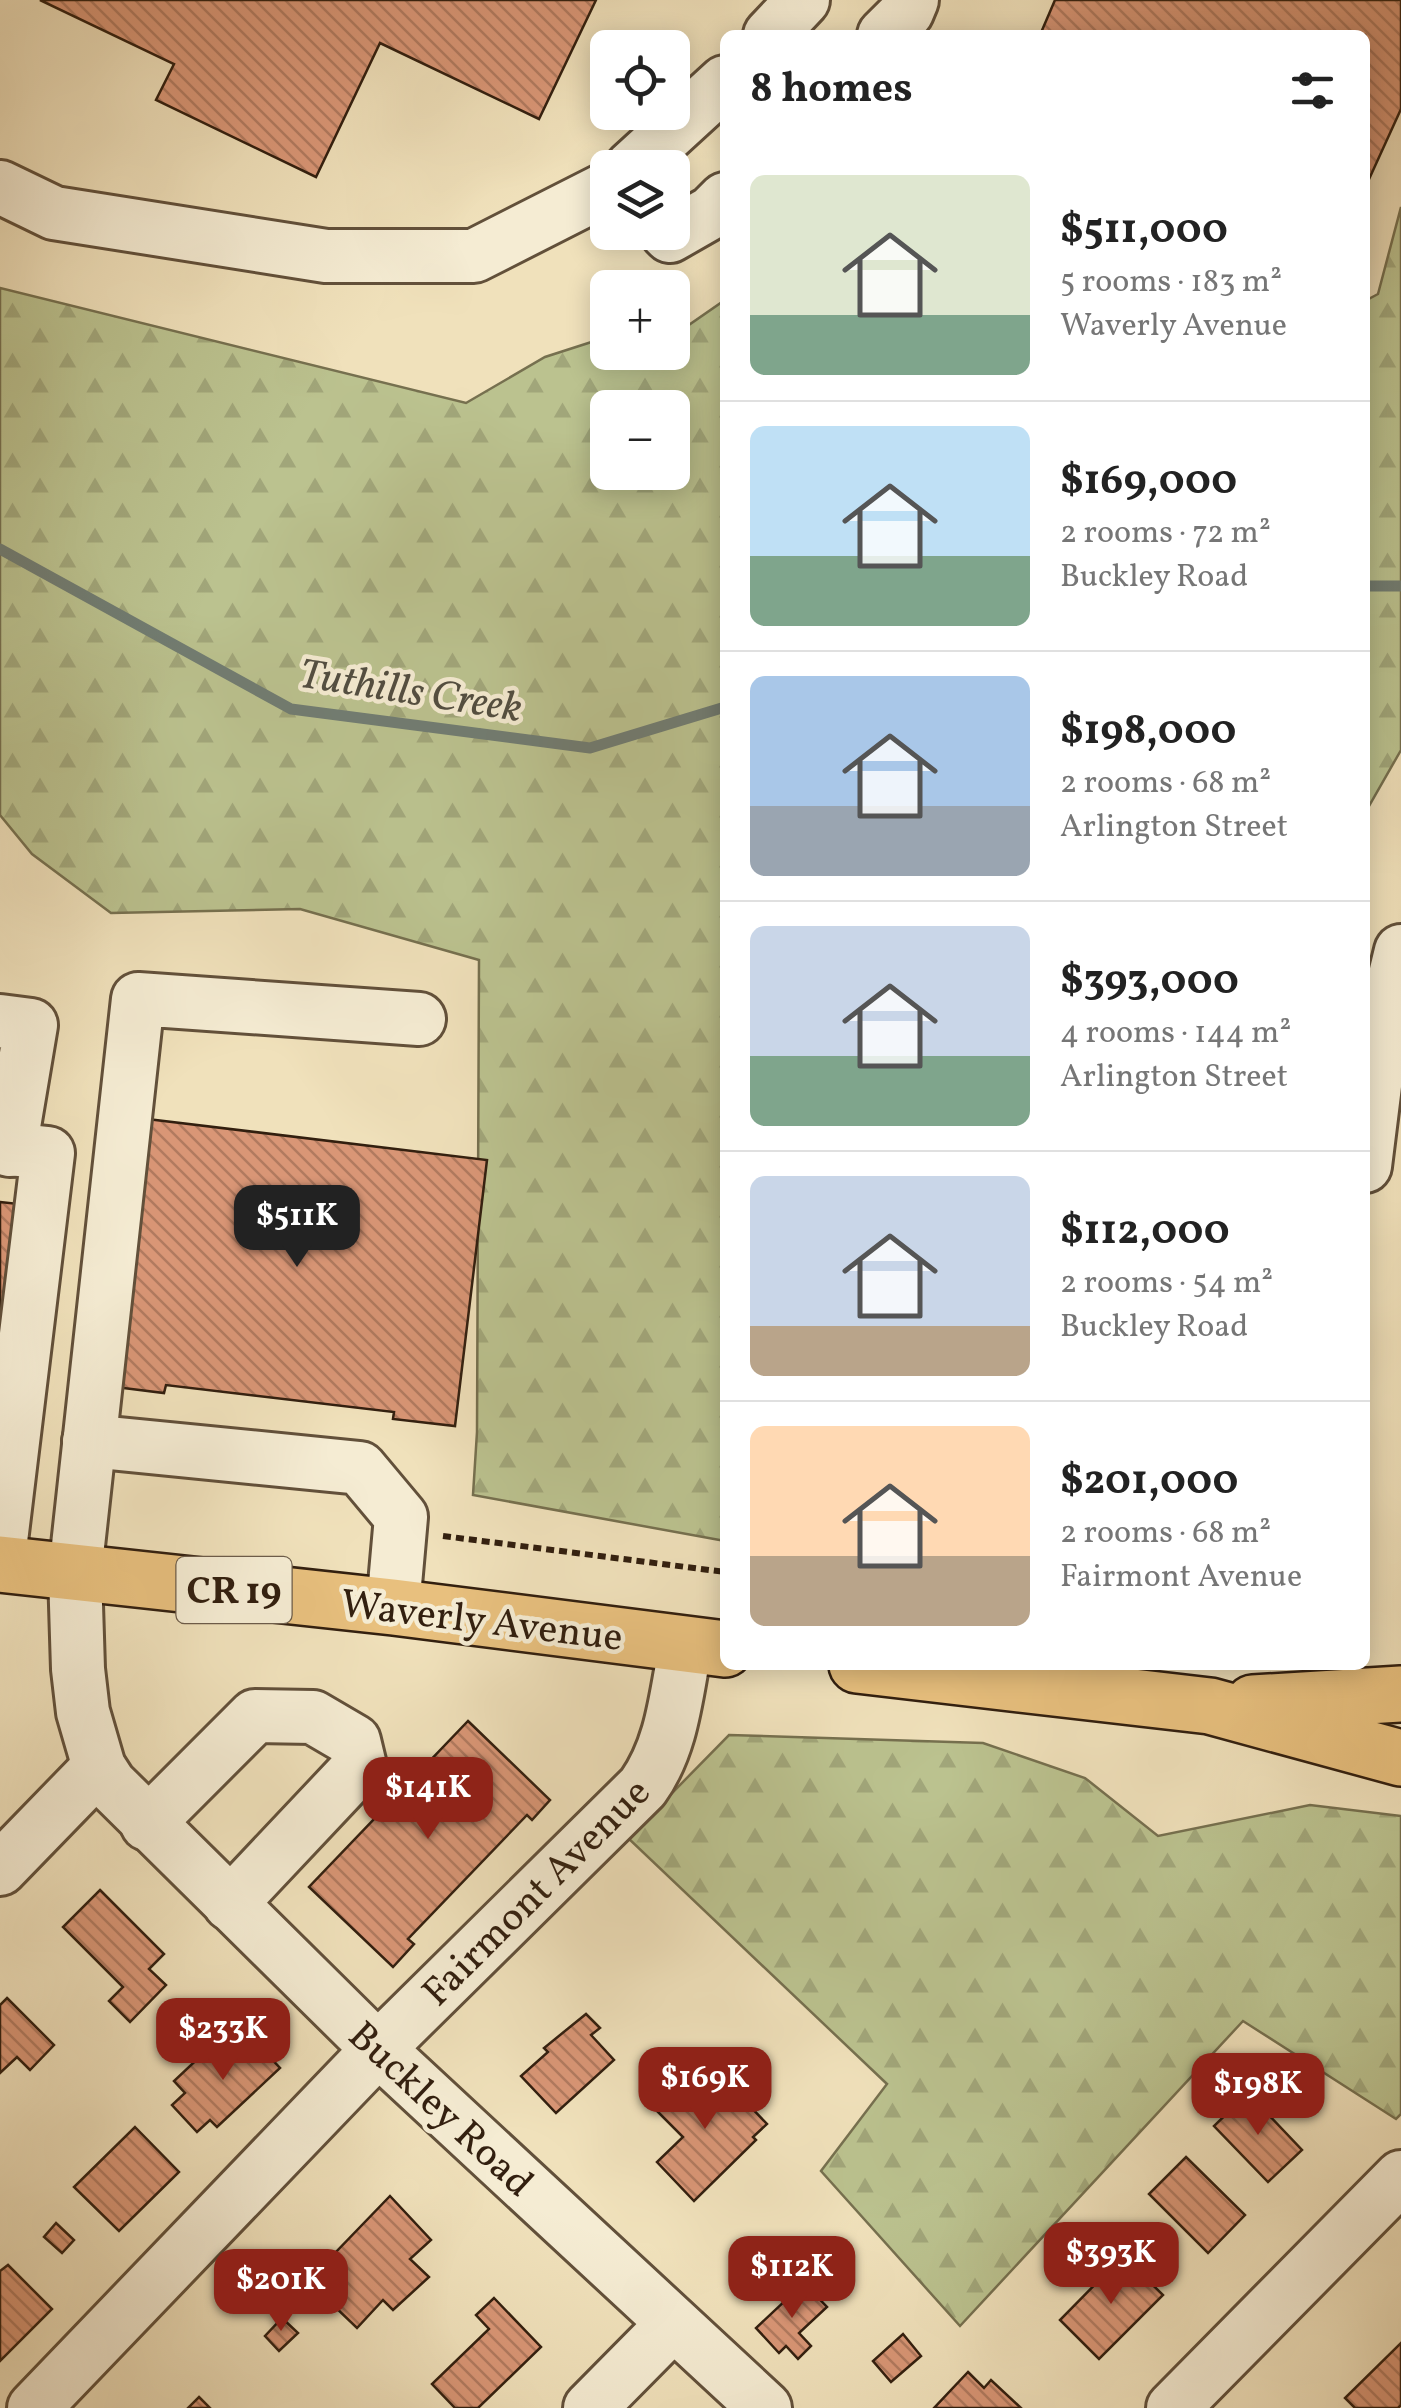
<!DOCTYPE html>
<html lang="en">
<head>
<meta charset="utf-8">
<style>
	body { margin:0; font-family:Vollkorn,serif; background:#f2f2f2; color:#222; height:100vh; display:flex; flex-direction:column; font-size:38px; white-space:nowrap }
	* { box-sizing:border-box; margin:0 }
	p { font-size:32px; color:#767676 }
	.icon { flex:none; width:55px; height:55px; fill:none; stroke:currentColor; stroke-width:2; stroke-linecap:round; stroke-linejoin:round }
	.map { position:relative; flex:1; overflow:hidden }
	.panel { position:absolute; left:720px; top:30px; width:650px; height:1640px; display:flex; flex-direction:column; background:#fff; border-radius:15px; box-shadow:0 5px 25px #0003 }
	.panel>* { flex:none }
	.controls { position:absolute; left:590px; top:30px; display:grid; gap:20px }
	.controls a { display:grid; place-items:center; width:100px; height:100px; border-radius:15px; background:#fff; box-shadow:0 5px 25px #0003; font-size:50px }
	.price { position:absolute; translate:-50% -85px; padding:0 22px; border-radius:20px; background:#8f2418; color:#fff; font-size:32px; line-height:65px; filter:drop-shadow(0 2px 5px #0008) }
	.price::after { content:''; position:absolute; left:50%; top:60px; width:30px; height:22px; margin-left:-15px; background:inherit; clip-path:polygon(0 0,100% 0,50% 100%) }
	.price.on { background:#222; color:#fff }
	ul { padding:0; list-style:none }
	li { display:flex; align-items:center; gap:30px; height:250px; padding:0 30px }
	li+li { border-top:2px solid #e0e0e0 }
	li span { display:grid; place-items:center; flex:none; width:280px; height:200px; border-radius:15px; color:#555 }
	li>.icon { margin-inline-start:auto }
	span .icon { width:120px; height:120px; fill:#fffc; stroke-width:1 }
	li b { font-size:42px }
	h2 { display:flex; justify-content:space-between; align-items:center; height:120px; padding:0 30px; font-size:42px }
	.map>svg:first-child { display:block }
	.forest { fill:url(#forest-firs); stroke:#76704f; stroke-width:2.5; fill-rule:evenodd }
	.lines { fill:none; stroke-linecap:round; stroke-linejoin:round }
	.stream { stroke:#717d73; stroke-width:11 }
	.building { fill:url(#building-back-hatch); stroke:#321f0f; stroke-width:2.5 }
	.minor-casing { stroke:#62503a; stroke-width:58 }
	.major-casing { stroke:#321f0f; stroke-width:60 }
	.path { stroke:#321f0f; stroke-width:6; stroke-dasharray:8 5; stroke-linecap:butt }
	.minor { stroke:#f5ecd3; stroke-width:52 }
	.major { stroke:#e8c07e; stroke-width:55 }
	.labels { text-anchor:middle; stroke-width:9; stroke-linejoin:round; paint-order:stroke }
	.shield { fill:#f5ecd3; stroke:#6c5c4a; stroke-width:2.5 }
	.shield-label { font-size:38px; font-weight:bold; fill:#321f0f }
	.street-label { font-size:40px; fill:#321f0f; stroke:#f5ecd3 }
	.water-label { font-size:42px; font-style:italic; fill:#524e41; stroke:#f5ecd3 }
</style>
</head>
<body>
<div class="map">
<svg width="1401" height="2408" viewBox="0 0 1401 2408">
	<defs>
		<pattern id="forest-firs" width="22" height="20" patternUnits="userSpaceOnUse" patternTransform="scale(2.5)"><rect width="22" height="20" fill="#bbc28f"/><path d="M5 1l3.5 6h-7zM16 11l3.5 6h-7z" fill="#a1a67a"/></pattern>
		<pattern id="building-back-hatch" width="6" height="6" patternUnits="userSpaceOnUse" patternTransform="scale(2.5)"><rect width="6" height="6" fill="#d99676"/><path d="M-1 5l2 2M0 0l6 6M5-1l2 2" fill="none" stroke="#b17a5f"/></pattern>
	</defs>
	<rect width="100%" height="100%" fill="#f0e1bb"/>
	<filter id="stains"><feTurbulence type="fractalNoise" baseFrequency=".002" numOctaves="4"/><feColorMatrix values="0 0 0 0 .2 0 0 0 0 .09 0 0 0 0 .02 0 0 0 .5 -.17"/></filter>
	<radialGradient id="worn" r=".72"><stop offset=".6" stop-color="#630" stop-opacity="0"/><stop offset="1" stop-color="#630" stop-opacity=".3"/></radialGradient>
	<g class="forest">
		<path d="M1401,207V750L1365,813V301L1378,294Z"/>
		<path d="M0,288L466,403L545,357L607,337L608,352H672L673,336L725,300V1541L473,1495L477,1432L479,960L300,909L111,913L32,854L0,815ZM608,408H672V472H608Z"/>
		<path d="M729,1735L983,1743L1085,1778L1158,1836L1310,1805L1401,1816V2114L1396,2119L1243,2021L960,2326L821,2171L887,2084L628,1838Z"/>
	</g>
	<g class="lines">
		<g class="stream">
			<path d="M0,549L291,709L590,748L725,707"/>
			<path d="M1365,586H1401"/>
		</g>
	</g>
	<g class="building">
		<path d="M40,0H596L539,119L380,43L316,177L156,100L174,64Z"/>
		<path d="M1055,0H1401V109L1365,188V35H1040Z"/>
		<path d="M139,1118L487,1160L455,1426L393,1419L394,1412L166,1385L164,1393L107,1386Z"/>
		<path d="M0,1202L28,1205L0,1373Z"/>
		<path d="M468,1721L550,1800L532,1820L527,1815L408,1939L414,1944L393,1967L309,1887Z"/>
		<path d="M100,1890L164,1954L149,1969L166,1985L130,2022L109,2001L123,1987L63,1927Z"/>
		<path d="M7,1998L54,2045L30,2070L17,2057L0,2073V2005Z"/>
		<path d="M586,2014L600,2028L591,2035L614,2060L556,2113L521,2076L548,2052L544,2048Z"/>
		<path d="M247,2033L280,2068L217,2127L210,2120L197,2132L172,2105L185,2093L174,2081L208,2049L218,2060Z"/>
		<path d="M687,2071L708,2093L723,2078L767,2124L753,2137L756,2140L694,2201L657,2162L683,2137L652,2106Z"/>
		<path d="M1248,2093L1302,2150L1268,2182L1214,2126Z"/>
		<path d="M135,2127L179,2172L119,2231L74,2187Z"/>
		<path d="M1186,2157L1245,2215L1208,2253L1149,2194Z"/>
		<path d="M390,2196L431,2240L410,2259L429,2277L393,2310L383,2300L357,2328L308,2281Z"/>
		<path d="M56,2223L74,2240L62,2253L44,2237Z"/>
		<path d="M1123,2256L1163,2295L1099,2359L1060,2320Z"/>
		<path d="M8,2265L52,2309L0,2361V2271Z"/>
		<path d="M804,2283L827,2307L799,2333L811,2346L798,2359L786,2346L779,2353L756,2328Z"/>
		<path d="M494,2298L541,2347L478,2408H455L432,2384L489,2329L476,2315Z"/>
		<path d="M282,2318L298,2333L279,2351L265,2336Z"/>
		<path d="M903,2334L921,2356L891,2382L873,2361Z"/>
		<path d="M1401,2343V2405L1398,2408H1355L1345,2398Z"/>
		<path d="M968,2372L984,2388L991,2380L1021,2408H934Z"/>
		<path d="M199,2397L210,2408H188Z"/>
	</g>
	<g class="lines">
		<defs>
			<g id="minor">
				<path d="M770,35L803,0"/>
				<path d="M884,35L907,12L912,0"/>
				<path d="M631,168L725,82"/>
				<path d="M0,187L54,213L326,256H474L608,188"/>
				<path d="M666,232L670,236L712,212L725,199"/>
				<path d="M419,1019L138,999L75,1573L78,1669L83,1712L99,1767L110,1784L378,2049L765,2408"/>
				<path d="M0,1021L31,1025L10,1150"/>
				<path d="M0,1148L48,1153L0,1549"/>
				<path d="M1365,1166L1382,1029L1401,951"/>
				<path d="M89,1441L360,1468L401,1517L393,1607"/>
				<path d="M147,1824L255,1716L313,1717L354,1741L360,1766L230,1904"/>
				<path d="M0,1869L99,1767"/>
				<path d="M34,2408L394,2033L643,1787C673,1745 676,1694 686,1644"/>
				<path d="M590,2408L672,2325"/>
				<path d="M1173,2408L1401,2177"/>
			</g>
			<g id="major">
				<path d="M0,1564L393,1607L725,1649"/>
				<path d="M857,1665L1210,1706L1401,1758"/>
				<path d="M1253,1703L1401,1694"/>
			</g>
		</defs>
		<use href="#minor" class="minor-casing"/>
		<use href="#major" class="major-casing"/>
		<path class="path" d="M443,1536L725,1572"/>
		<use href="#minor" class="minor"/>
		<use href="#major" class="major"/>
	</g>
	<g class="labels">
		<rect class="shield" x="176.5" y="1557" width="115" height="66" rx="8"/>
		<g class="shield-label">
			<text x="234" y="1603">CR 19</text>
		</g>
		<g class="street-label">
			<text transform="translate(482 1619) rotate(7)" y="14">Waverly Avenue</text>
			<text transform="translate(535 1891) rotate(-45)" y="14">Fairmont Avenue</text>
			<text transform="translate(442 2108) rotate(43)" y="14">Buckley Road</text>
		</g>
		<g class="water-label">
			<text transform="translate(411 689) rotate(9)" y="15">Tuthills Creek</text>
		</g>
	</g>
	<rect width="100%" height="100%" filter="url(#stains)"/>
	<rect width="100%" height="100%" fill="url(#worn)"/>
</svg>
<div class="controls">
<a><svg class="icon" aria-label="locate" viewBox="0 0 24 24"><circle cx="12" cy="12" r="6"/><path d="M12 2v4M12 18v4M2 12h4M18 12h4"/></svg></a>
<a><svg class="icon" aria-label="layers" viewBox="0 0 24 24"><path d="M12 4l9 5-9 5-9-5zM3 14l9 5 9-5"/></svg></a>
<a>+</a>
<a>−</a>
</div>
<b class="price on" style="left:297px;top:1270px">$511K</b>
<b class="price" style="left:428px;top:1842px">$141K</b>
<b class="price" style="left:223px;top:2083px">$233K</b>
<b class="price" style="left:705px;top:2132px">$169K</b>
<b class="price" style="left:1258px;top:2138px">$198K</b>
<b class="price" style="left:1111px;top:2307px">$393K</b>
<b class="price" style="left:792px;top:2321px">$112K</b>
<b class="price" style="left:281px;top:2334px">$201K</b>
<section class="panel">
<h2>8 homes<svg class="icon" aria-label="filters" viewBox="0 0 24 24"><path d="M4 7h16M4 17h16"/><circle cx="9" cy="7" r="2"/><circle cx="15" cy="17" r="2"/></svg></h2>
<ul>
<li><span style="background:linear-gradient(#dfe7d0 70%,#7fa58c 0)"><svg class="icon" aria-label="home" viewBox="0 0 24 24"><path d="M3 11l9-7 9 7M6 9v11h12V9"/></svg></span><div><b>$511,000</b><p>5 rooms · 183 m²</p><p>Waverly Avenue</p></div></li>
<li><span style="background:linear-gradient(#bfe0f5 65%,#7fa58c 0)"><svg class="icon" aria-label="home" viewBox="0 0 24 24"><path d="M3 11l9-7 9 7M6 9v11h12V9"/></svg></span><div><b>$169,000</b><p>2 rooms · 72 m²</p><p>Buckley Road</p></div></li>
<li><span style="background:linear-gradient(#a9c7e8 65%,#9aa5b1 0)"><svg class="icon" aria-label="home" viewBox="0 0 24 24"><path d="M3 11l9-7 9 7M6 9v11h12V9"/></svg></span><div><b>$198,000</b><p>2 rooms · 68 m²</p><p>Arlington Street</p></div></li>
<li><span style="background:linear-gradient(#c9d6e8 65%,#7fa58c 0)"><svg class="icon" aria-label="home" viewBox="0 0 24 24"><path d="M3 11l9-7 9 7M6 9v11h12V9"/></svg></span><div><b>$393,000</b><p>4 rooms · 144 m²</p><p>Arlington Street</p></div></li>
<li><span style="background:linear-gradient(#c9d6e8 75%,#b9a48a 0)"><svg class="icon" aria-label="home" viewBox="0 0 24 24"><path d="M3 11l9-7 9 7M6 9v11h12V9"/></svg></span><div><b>$112,000</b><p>2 rooms · 54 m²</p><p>Buckley Road</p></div></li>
<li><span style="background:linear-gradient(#ffd9b3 65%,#b9a48a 0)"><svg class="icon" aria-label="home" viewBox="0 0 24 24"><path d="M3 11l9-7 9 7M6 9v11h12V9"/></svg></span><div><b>$201,000</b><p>2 rooms · 68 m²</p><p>Fairmont Avenue</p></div></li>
</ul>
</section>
</div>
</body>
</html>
